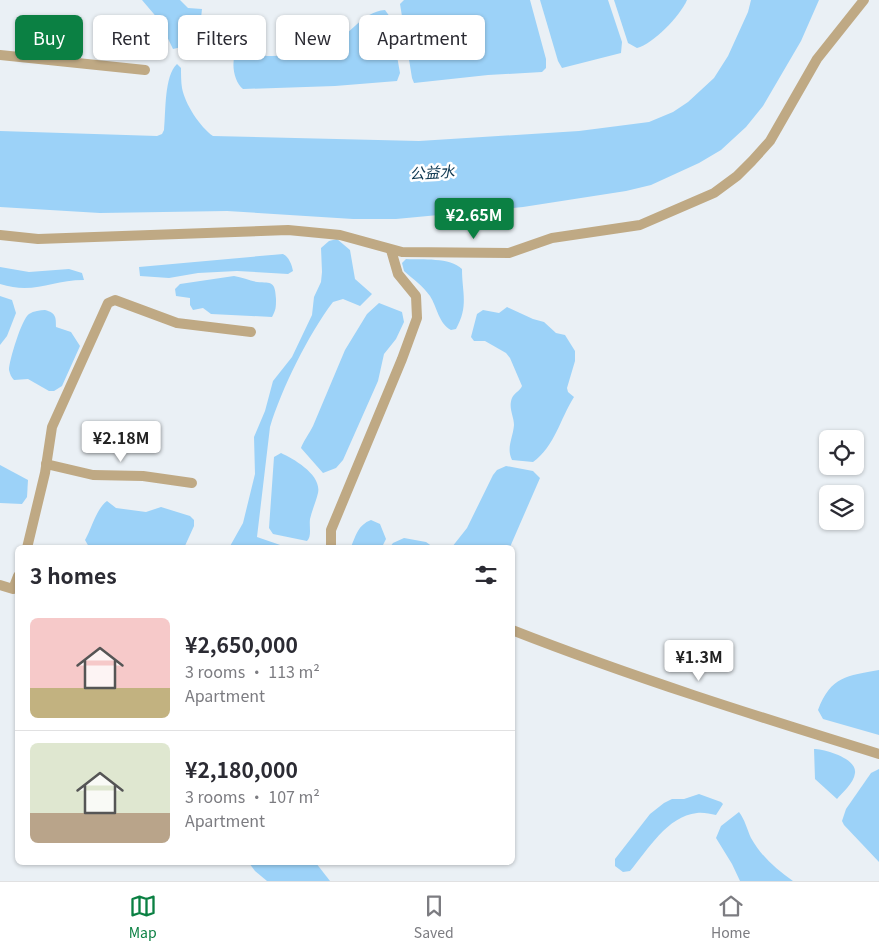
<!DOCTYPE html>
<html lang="en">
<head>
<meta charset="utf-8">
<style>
	body { margin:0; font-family:Georgia,"Noto Sans SC",serif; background:#f7f7f7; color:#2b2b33; height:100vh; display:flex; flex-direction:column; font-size:19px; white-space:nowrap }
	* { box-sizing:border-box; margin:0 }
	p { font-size:16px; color:#7c7c81 }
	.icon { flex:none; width:28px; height:28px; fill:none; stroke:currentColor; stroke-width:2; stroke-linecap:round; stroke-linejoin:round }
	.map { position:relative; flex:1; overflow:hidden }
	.details { position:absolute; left:15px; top:545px; width:500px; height:320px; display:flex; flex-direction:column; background:#fff; border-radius:8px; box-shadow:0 1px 4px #0004 }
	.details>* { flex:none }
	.hud { position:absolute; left:15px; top:15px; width:500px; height:45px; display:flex; gap:10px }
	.fabs { position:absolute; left:819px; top:430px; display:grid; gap:10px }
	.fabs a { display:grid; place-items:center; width:45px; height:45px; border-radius:8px; background:#fff; box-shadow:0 1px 4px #0004; font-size:25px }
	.price { position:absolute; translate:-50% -42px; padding:0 11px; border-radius:5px; background:#fff; color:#222; font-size:16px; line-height:32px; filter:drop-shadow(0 1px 2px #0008) }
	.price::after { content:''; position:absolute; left:50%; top:30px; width:15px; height:11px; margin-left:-8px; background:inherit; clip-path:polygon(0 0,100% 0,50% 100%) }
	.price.current { background:#0b8043; color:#fff }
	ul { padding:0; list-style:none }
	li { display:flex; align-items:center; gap:15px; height:125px; padding:0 15px }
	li+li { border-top:1px solid #e1e1e2 }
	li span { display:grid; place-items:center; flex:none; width:140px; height:100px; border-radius:8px; color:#555 }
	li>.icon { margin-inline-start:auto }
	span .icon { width:60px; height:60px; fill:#fffc; stroke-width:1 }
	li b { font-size:21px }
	h2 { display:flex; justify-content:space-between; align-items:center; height:60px; padding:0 15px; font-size:21px }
	.chip { padding:0 18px; border-radius:8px; background:#fff; box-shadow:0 1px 4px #0004; font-size:18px; line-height:45px }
	.chip.current { background:#0b8043; color:#fff }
	.dock { display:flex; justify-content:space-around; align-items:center; height:70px; border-top:1px solid #e1e1e2; background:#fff; font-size:14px; color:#7c7c81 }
	.dock a { display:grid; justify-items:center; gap:2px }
	.dock .current { color:#0b8043 }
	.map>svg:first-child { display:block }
	.water { fill:#9cd2f8 }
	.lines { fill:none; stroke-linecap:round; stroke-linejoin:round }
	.minor { stroke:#bfa984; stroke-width:10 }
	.labels { text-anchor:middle; stroke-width:5; stroke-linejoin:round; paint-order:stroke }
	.water-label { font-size:15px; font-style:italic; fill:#0e3851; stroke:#fff }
</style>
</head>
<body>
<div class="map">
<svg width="879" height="881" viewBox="0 0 879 881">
	<rect width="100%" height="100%" fill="#eaf0f5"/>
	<g class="water">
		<path d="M142,0H180L188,8L202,9L201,18L195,19L190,23V45L173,49L159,20Z"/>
		<path d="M404,0H530L546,59V68L542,72L488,75L414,83L412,78L400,4Z"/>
		<path d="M540,0H608L622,42L621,53L562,68L558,61Z"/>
		<path d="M614,0H687C680,16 653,44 637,48L628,43Z"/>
		<path d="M751,0H819L801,41L763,106L746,127L721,150L699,163L651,185L626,191L523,207L396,219H353L227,211L100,213L0,207V131L157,136L162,134L164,130C166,112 164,76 177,64L181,68C181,74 181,82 182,88C185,104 200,127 213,136L419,141L579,131L649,122L673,112L688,102L714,78L728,56L748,12Z"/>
		<path d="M385,10L390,17L400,73L397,81L335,86L243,89C233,81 230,59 238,49C248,47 258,56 268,56C288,57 311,50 330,44C351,36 361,12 385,10Z"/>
		<path d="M337,239L350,250L355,279L372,294L360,306L343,299L333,302C309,333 281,390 270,427L257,537L286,547L229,548L243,523L255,474L254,437L265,411L273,381L292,357L312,315L314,297L321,282L322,272L321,248L329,241Z"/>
		<path d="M283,254C289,257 292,265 293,271L288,274L237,271L198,273L169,278L140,276L139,267Z"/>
		<path d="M406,259C422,260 450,257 462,269C462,293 469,306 456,329L451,330C439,324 437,307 430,296C423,286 413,279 404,271L402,263Z"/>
		<path d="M0,267L29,272L69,269L82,273L84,280C51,280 34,295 0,284Z"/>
		<path d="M234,276C242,277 250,281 257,282C272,283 275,281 276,299C276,307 276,310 272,317L211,314L203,308L193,310L190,305V298L176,296L175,289L180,284Z"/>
		<path d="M0,296L12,300L16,313L7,336L0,345Z"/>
		<path d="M379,303L402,312L404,322L396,339L384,354L378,381L343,460L336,468L323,473L301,448C302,444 310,432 313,426L345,350L367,314Z"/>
		<path d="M507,307L533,319L544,322L556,333L565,335L575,351V361L567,388L568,392L574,397C560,419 555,446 533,462L512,460C506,448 513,438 514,425C514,416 508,408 512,398C514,393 520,391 522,386L510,358L506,353L485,341H474L471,337L477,314L483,310L499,313Z"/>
		<path d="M45,310C56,313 56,317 56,327L71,332L80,346L62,386L54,391H49L28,379L14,380C11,377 10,374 9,370C9,361 22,318 29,314C34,311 40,310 45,310Z"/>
		<path d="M281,453C294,459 322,475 318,493C316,502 312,510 310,519C309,527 312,536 307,541L273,534L269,528L274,457Z"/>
		<path d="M0,465L28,480L27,497L22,504L0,503Z"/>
		<path d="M506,466L533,471L540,478L510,547H452L467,528L493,475L497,470Z"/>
		<path d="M107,501L116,508L146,512L161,507L190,516L194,520V526L184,548L89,547L85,540C92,528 96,509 107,501Z"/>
		<path d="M371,520L380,524L386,539L382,547H351C356,535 358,525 371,520Z"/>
		<path d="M404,538L426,542L433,547H390L393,543Z"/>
		<path d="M879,670V735L823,719L818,710C831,676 847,676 879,670Z"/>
		<path d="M814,749C824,749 857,758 855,773C854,783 842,793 837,799L815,779Z"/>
		<path d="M879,769V862L844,825L842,821L846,809L871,773Z"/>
		<path d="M699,794L721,802L723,804L716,815C710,814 703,812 697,813C667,816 648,850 630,871L623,872L615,866V859L650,814L664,803L672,799H684Z"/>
		<path d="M739,812C745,820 747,829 751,838C761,856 776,869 793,881H740L732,864L716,838L721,826Z"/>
		<path d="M249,863H316L330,881H267L255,871Z"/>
	</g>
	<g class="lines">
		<g class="minor">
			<path d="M0,55L145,70"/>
			<path d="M0,235L38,239L288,230L340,235L402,252L509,253L552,238L640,225L714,193L737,176L752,161L770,141L817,59L864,0"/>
			<path d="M46,464L93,475L143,476L192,483"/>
			<path d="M27,548L45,473L52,427L108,303L115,300L177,323L251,332"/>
			<path d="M331,548V530L402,359L417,318L416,296L398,274L391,250"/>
			<path d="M0,585L13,589L18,576"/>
			<path d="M512,630C632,677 756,716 879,754"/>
		</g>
	</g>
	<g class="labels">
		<g class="water-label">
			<text transform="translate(432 173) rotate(-3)" y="5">公益水</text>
		</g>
	</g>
</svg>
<div class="fabs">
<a><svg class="icon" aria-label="locate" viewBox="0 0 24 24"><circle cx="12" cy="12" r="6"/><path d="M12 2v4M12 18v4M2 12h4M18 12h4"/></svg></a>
<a><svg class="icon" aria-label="layers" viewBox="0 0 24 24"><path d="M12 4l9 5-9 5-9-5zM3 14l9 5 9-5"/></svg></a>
</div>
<b class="price current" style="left:474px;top:240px">¥2.65M</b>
<b class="price" style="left:121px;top:463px">¥2.18M</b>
<b class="price" style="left:699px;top:682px">¥1.3M</b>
<div class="hud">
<a class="chip current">Buy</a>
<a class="chip">Rent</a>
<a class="chip">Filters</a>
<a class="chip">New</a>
<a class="chip">Apartment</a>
</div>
<section class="details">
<h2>3 homes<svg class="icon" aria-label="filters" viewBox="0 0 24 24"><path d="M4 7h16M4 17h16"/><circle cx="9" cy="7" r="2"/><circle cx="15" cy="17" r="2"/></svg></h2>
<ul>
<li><span style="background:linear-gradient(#f6c9c9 70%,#c2b280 0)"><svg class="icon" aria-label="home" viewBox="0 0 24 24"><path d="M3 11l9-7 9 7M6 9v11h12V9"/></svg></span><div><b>¥2,650,000</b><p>3 rooms · 113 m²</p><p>Apartment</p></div></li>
<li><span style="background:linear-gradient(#dfe7d0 70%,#b9a48a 0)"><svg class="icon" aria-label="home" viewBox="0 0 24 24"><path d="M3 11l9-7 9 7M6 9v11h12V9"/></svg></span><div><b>¥2,180,000</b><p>3 rooms · 107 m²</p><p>Apartment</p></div></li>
</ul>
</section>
</div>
<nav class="dock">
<a class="current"><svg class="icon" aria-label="map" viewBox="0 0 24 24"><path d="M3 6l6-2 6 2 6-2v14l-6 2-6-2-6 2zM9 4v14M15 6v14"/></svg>Map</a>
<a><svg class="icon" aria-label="saved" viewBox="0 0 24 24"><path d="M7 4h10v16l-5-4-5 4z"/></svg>Saved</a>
<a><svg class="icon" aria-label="home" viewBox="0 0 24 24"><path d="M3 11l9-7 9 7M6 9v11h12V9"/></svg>Home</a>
</nav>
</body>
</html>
